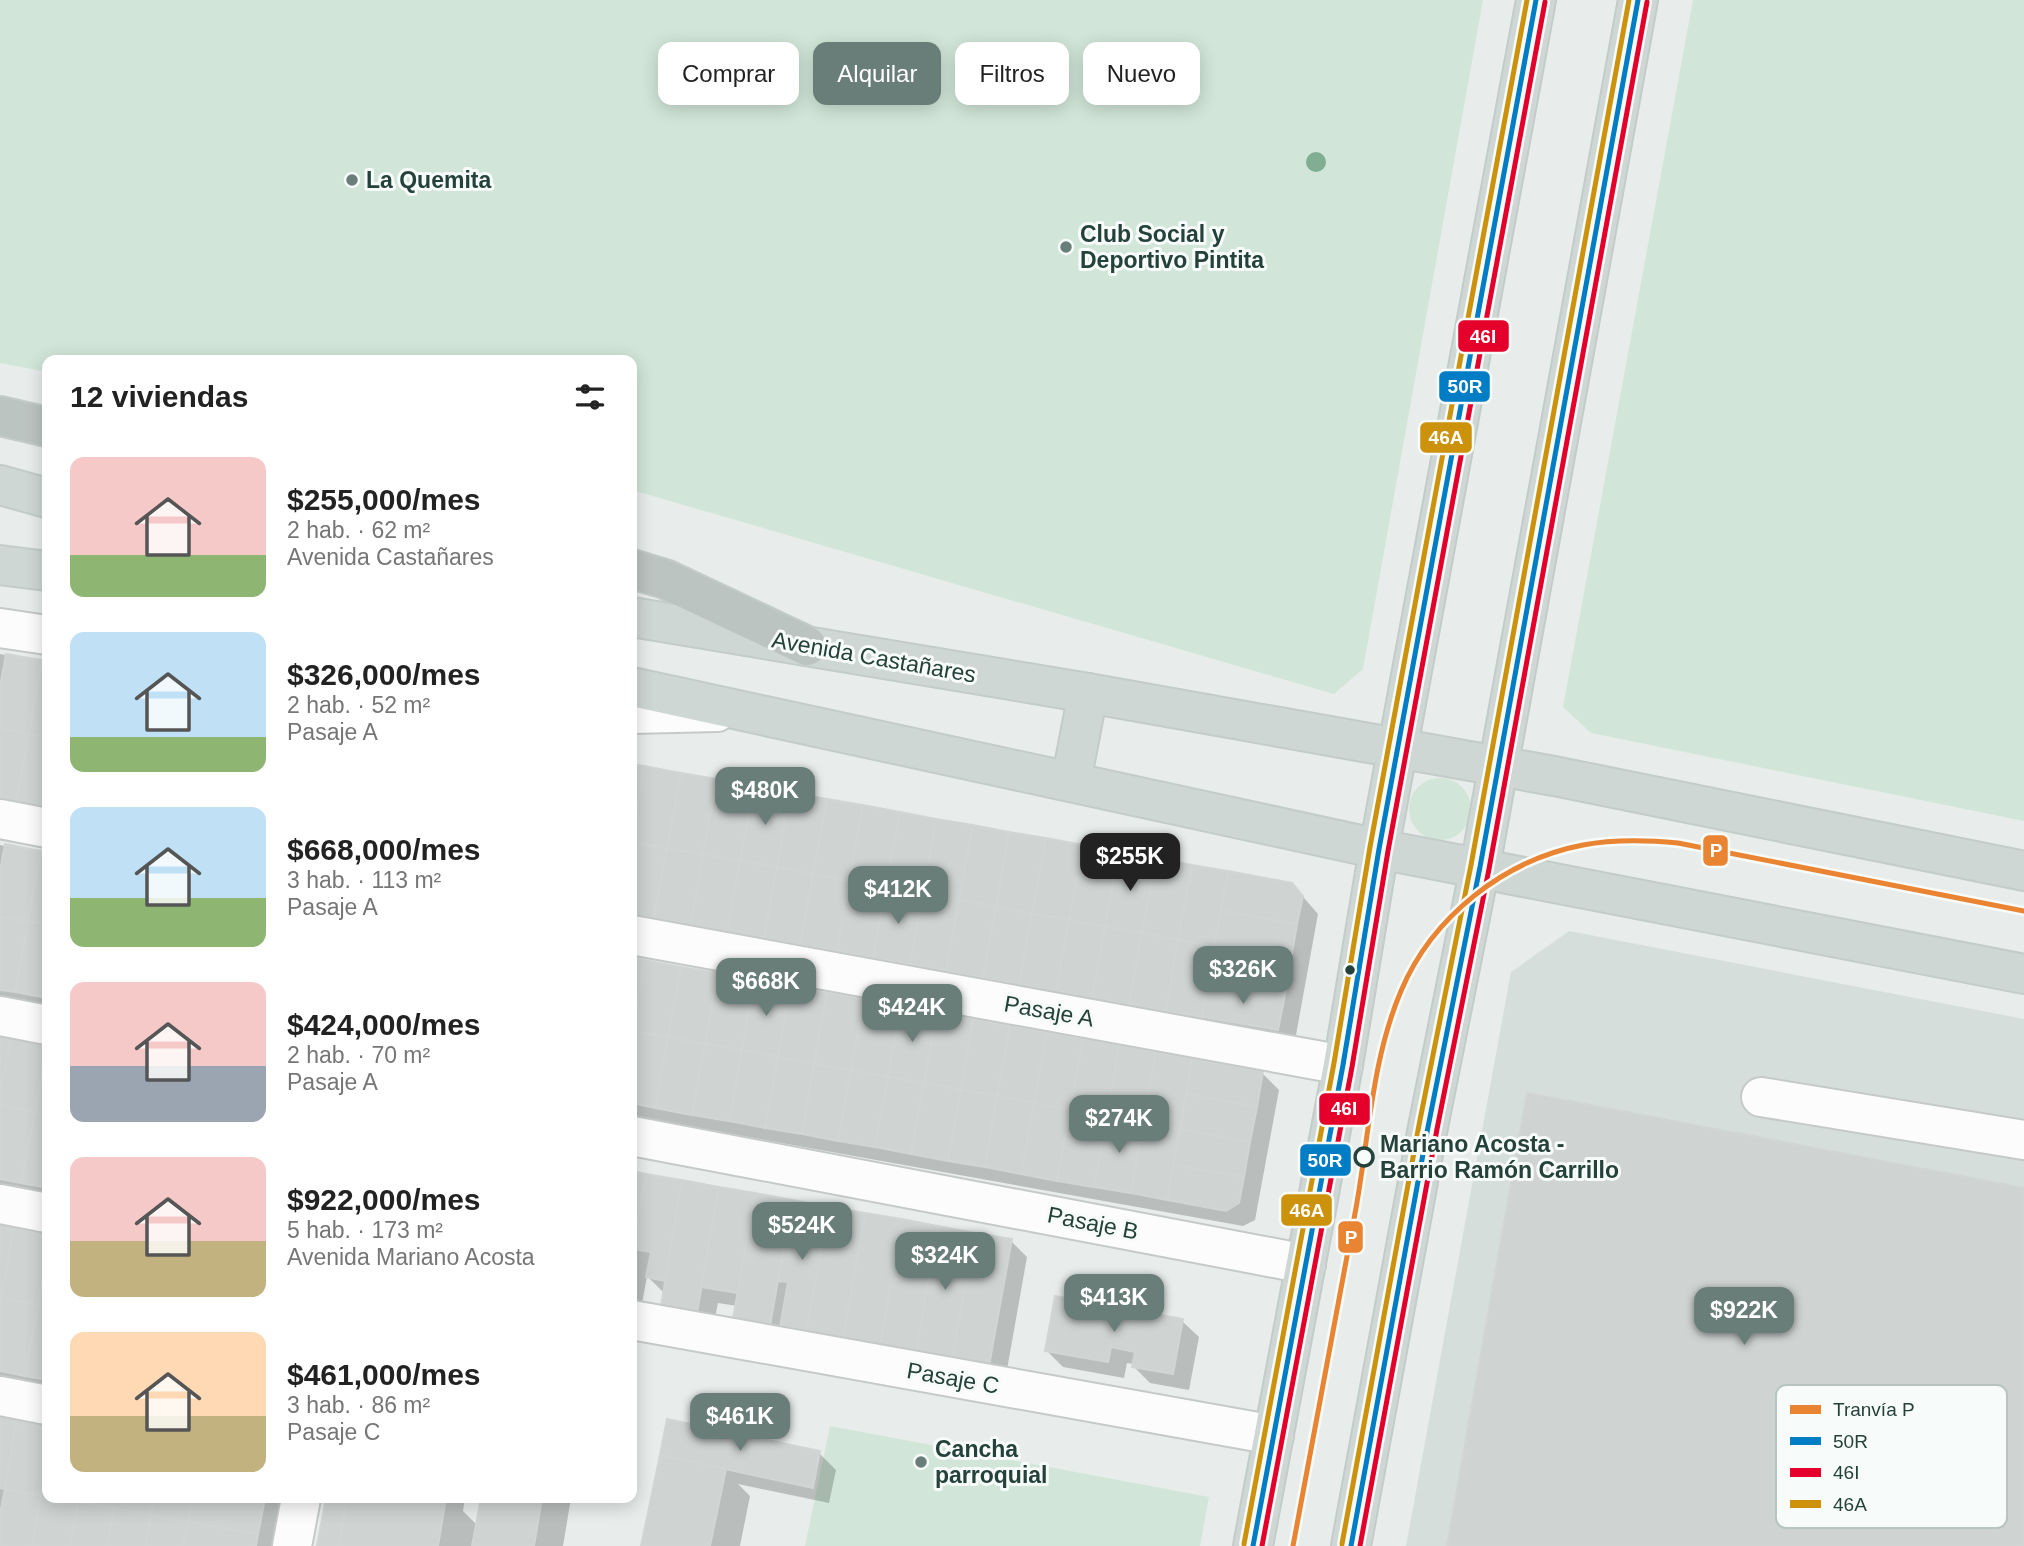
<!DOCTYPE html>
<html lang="es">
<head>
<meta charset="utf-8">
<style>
	body { margin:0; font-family:Arial,sans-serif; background:#f2f2f2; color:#222; height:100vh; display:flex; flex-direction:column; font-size:26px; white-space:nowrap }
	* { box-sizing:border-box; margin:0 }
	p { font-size:23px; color:#767676 }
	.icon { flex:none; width:38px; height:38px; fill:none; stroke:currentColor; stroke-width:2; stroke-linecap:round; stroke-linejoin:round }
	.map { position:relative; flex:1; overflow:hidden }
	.details { position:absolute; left:42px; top:355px; width:595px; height:1148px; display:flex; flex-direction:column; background:#fff; border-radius:14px; box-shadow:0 4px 18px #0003 }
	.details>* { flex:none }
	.guide { position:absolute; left:658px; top:42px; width:665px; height:63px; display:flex; gap:14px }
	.price { position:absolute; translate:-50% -60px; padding:0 16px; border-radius:14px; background:#697e78; color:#fff; font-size:23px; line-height:46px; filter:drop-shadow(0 2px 4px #0008) }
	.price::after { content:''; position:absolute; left:50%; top:42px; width:21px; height:16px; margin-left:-10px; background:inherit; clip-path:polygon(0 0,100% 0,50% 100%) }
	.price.active { background:#222; color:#fff }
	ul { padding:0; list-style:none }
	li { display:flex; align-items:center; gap:21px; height:175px; padding:0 28px }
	li span { display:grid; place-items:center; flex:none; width:196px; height:140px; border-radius:14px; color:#555 }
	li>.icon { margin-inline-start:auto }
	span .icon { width:84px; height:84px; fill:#fffc; stroke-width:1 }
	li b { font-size:30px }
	h2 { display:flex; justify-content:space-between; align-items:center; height:84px; padding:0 28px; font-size:30px }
	.chip { padding:0 24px; border-radius:14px; background:#fff; box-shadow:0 4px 18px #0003; font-size:24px; line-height:63px }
	.chip.active { background:#697e78; color:#fff }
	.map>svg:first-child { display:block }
	.built { fill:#d6dedb }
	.green { fill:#d1e6d8 }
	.shadow { fill:#0003 }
	.building { fill:#cfd4d2; stroke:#d1d6d4; stroke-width:2 }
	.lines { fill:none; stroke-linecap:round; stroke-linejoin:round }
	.minor-casing { stroke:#c5cac8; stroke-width:42 }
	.major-casing { stroke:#c3ccc9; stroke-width:42 }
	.highway-casing { stroke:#c3ccc9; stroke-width:42 }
	.minor { stroke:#fcfcfc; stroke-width:38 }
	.major { stroke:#cfd7d5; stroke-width:38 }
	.highway { stroke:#bcc4c2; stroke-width:38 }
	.bus-1-casing { stroke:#f7fbf9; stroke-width:10 }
	.bus-2-casing { stroke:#f7fbf9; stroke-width:10 }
	.bus-3-casing { stroke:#f7fbf9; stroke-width:10 }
	.bus-1 { stroke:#007dc5; stroke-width:5 }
	.bus-2 { stroke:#e4002b; stroke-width:5 }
	.bus-3 { stroke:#cd920c; stroke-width:5 }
	.tram-1-casing { stroke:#f7fbf9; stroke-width:10 }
	.tram-1 { stroke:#e98433; stroke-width:5 }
	.tree { fill:#81ae93 }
	.poi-dot { fill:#697e78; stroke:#f7fbf9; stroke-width:2.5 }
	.bus-dot { fill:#24423a; stroke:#f7fbf9; stroke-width:2.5 }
	.stop-dot { fill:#f7fbf9; stroke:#24423a; stroke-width:3.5 }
	.labels { text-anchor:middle; stroke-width:6; stroke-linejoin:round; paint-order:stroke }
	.poi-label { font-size:23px; font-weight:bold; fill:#24423a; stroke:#f7fbf9; text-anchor:start }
	.street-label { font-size:23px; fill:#24423a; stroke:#f7fbf9 }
	.stop-label { font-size:23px; font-weight:bold; fill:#24423a; stroke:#f7fbf9; text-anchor:start }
	.key { fill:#f7fbf9; stroke:#b8c4c0; stroke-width:2 }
	.key-label { font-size:19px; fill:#24423a }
	.line-badge { stroke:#f7fbf9; stroke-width:2.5 }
	.badge-label { font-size:19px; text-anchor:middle; font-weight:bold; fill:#fff }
</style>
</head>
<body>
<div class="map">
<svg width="2024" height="1546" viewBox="0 0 2024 1546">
	<rect width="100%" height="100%" fill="#e8edeb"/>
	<path class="built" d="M1569,931L2024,1019V1546H1406L1511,972Z"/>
	<g class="green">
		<path d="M0,0H1483L1363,669L1334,694L632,490V360H47V372L0,363Z"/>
		<path d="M1693,0H2024V821L1591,733L1563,707Z"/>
		<circle cx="1440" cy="809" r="31"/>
		<path d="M830,1426L1209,1497L1200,1546H805Z"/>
	</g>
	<g class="shadow">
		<path d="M0,654L47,663V823L0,814Z"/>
		<path d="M632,766L1292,884L1318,914L1294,1046L632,927Z"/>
		<path d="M0,845L47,854V1011L0,1002Z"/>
		<path d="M632,959L1262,1073L1279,1090L1255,1220L1243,1226L632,1116Z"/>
		<path d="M0,1034L47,1043V1200L0,1191Z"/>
		<path d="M632,1172L1011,1241L1027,1257L1005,1381L786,1342L737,1306L718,1303L713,1328L664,1293L647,1276L640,1315L632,1313Z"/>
		<path d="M0,1227L47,1236V1392L0,1384Z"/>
		<path d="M1182,1321L1199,1337L1189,1390L1150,1383L1134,1367V1364L1127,1363L1124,1378L1063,1367L1047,1351Z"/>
		<path d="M0,1417L47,1425V1498H284L275,1546H0Z"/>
		<path d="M669,1421L819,1453L836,1470L829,1503L738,1484L750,1496L740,1546H643Z"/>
		<path d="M328,1498H465L463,1511L478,1526L483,1498H571L563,1546H319Z"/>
	</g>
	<g class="building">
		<path d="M6,654L42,660L29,734L0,728V687Z"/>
		<path d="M42,660L47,661V737L29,734Z"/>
		<path d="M0,728L29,734L16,804L0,801Z"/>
		<path d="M29,734L47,737V810L16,804Z"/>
		<path d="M632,764L644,766L632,834Z"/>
		<path d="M644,766L681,773L667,848L632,842Z"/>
		<path d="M681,773L717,779L703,854L667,848Z"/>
		<path d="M717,779L754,786L740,861L703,854Z"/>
		<path d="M754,786L790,792L777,867L740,861Z"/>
		<path d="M790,792L827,799L813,874L777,867Z"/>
		<path d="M827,799L863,805L849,881L813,874Z"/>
		<path d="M863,805L900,812L886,887L849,881Z"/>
		<path d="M900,812L936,819L923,894L886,887Z"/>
		<path d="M936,819L973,825L959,900L923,894Z"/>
		<path d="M973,825L1009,832L996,907L959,900Z"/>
		<path d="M1009,832L1046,838L1032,914L996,907Z"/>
		<path d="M1046,838L1083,845L1069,920L1032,914Z"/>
		<path d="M632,842L667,848L654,918L632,914Z"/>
		<path d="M5,844L41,851L28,921L0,917V871Z"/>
		<path d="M1083,845L1119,852L1105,927L1069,920Z"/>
		<path d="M667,848L703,854L691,925L654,918Z"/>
		<path d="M41,851L47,852V925L28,921Z"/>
		<path d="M1119,852L1156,858L1142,933L1105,927Z"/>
		<path d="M703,854L740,861L727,932L691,925Z"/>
		<path d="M1156,858L1192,865L1178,940L1142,933Z"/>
		<path d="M740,861L777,867L764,938L727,932Z"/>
		<path d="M1192,865L1228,871L1214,946L1178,940Z"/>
		<path d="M777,867L813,874L800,945L764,938Z"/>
		<path d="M1228,871L1292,883L1303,896L1297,924L1221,911Z"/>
		<path d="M813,874L849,881L837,951L800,945Z"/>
		<path d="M849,881L886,887L873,958L837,951Z"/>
		<path d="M886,887L923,894L910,964L873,958Z"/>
		<path d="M923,894L959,900L946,971L910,964Z"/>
		<path d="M959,900L996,907L983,978L946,971Z"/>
		<path d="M996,907L1032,914L1019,984L983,978Z"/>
		<path d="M1221,911L1297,924L1291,960L1214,946Z"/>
		<path d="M1032,914L1069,920L1056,991L1019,984Z"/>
		<path d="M0,917L28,921L15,992L0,990Z"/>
		<path d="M1069,920L1105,927L1092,998L1056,991Z"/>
		<path d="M28,921L47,925V998L15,992Z"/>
		<path d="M1105,927L1142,933L1129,1004L1092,998Z"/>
		<path d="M1142,933L1178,940L1166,1011L1129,1004Z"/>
		<path d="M1178,940L1214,946L1202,1017L1166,1011Z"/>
		<path d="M1214,946L1291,960L1285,995L1208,982Z"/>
		<path d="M632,957L645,960L632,1031Z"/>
		<path d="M645,960L681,967L668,1037L632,1031Z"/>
		<path d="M681,967L718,973L705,1044L668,1037Z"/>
		<path d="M718,973L754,979L742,1050L705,1044Z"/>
		<path d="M754,979L791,986L778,1057L742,1050Z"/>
		<path d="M1208,982L1285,995L1278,1030L1202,1017Z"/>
		<path d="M791,986L827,993L814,1064L778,1057Z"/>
		<path d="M827,993L864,999L851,1070L814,1064Z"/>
		<path d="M864,999L901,1006L888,1077L851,1070Z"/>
		<path d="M901,1006L937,1012L924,1083L888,1077Z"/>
		<path d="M937,1012L973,1019L961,1090L924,1083Z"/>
		<path d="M973,1019L1010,1026L997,1096L961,1090Z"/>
		<path d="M1010,1026L1047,1032L1034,1103L997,1096Z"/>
		<path d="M632,1031L668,1037L655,1108L632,1103Z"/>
		<path d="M0,1032L11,1035L0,1093Z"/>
		<path d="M1047,1032L1083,1039L1070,1110L1034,1103Z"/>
		<path d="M11,1035L47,1041L35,1112L0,1105V1093Z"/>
		<path d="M668,1037L705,1044L692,1115L655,1108Z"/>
		<path d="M1083,1039L1119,1045L1107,1116L1070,1110Z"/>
		<path d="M705,1044L742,1050L729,1121L692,1115Z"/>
		<path d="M1119,1045L1156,1052L1143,1123L1107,1116Z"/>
		<path d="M47,1047V1114L35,1112Z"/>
		<path d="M742,1050L778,1057L765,1128L729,1121Z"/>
		<path d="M1156,1052L1192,1059L1180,1129L1143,1123Z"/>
		<path d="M778,1057L814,1064L802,1134L765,1128Z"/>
		<path d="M1192,1059L1263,1071L1257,1107L1186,1094Z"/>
		<path d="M814,1064L851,1070L838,1141L802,1134Z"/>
		<path d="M851,1070L888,1077L875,1147L838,1141Z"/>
		<path d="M888,1077L924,1083L911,1154L875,1147Z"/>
		<path d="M924,1083L961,1090L948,1161L911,1154Z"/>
		<path d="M961,1090L997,1096L985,1167L948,1161Z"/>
		<path d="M1527,1093L2024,1188V1546H1447Z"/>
		<path d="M1186,1094L1257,1107L1250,1142L1180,1129Z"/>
		<path d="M997,1096L1034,1103L1021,1174L985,1167Z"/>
		<path d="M1034,1103L1070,1110L1057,1181L1021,1174Z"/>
		<path d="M0,1105L35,1112L21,1183L0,1179Z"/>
		<path d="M1070,1110L1107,1116L1094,1187L1057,1181Z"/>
		<path d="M35,1112L47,1114V1188L21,1183Z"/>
		<path d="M1107,1116L1143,1123L1131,1193L1094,1187Z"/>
		<path d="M1143,1123L1180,1129L1167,1200L1131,1193Z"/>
		<path d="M1180,1129L1250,1142L1244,1177L1173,1165Z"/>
		<path d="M1173,1165L1244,1177L1239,1203L1226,1211L1167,1200Z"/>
		<path d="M632,1171L646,1174L632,1255Z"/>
		<path d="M646,1174L682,1180L665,1281L646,1277L651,1252L633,1249Z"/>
		<path d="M682,1180L719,1187L697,1313L661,1306Z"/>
		<path d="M719,1187L755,1193L738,1293L701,1287Z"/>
		<path d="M755,1193L792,1200L770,1326L733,1319Z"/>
		<path d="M792,1200L829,1207L806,1333L780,1327L788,1282L778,1281Z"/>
		<path d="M829,1207L865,1213L843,1339L806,1333Z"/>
		<path d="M865,1213L902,1219L880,1346L843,1339Z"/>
		<path d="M902,1219L938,1226L916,1352L880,1346Z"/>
		<path d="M0,1225L14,1228L1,1298H0Z"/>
		<path d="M938,1226L975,1233L952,1359L916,1352Z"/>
		<path d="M14,1228L47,1234V1251L38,1305L1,1298Z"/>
		<path d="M975,1233L1012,1239L989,1366L952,1359Z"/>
		<path d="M47,1251V1307L38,1305Z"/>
		<path d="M1055,1296L1183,1319L1173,1374L1132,1367L1135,1352L1111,1347L1108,1362L1045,1351Z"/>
		<path d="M1,1298L38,1305L25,1376L0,1371Z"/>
		<path d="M38,1305L47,1307V1380L25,1376Z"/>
		<path d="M0,1415L17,1418L5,1489L0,1488Z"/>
		<path d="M17,1418L47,1423V1462L41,1495L5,1489Z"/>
		<path d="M667,1419L820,1451L813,1488L660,1455Z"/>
		<path d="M660,1455L726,1469L710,1546H641Z"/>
		<path d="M5,1489L41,1495L32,1546H0V1514Z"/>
		<path d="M41,1495L78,1502L70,1546H32Z"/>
		<path d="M79,1498H116L114,1508L78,1502Z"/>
		<path d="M116,1498H154L151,1515L114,1508Z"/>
		<path d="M154,1498H192L188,1522L151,1515Z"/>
		<path d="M192,1498L265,1499L258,1534L188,1522Z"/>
		<path d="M326,1498H347L339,1546H317Z"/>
		<path d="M347,1498H446L438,1546H339Z"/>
		<path d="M481,1498H542L534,1546H472Z"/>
		<path d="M78,1502L114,1508L107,1546H70Z"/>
		<path d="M114,1508L151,1515L145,1546H107Z"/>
		<path d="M151,1515L188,1522L183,1546H145Z"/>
		<path d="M188,1522L258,1534L256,1546H183Z"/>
	</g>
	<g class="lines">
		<defs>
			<g id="minor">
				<path d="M0,628L47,635"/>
				<path d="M632,714L717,712"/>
				<path d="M0,819L47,828"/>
				<path d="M632,935L1343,1065"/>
				<path d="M0,1016L47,1025"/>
				<path d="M1761,1097L2024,1140"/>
				<path d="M632,1136L1306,1264"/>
				<path d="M0,1204L47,1213"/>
				<path d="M632,1320L1274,1435"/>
				<path d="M0,1396L47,1405"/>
				<path d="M292,1546L301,1498"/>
			</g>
			<g id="major">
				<path d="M0,485L47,498"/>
				<path d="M0,565L47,571"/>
				<path d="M632,617L1088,693L1554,776L2024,871"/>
				<path d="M632,687L1379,849L2024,974"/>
				<path d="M1071,782L1088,693"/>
				<path d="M1253,1546L1343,1065L1379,849L1536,0"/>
				<path d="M1351,1546L1428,1127L1480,867L1638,0"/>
			</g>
			<g id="highway">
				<path d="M0,416L47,427"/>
				<path d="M632,569L665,579L807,646"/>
			</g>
		</defs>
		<use href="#minor" class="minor-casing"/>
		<use href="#major" class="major-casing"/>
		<use href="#highway" class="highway-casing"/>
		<use href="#minor" class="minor"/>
		<use href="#major" class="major"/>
		<use href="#highway" class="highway"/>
		<defs>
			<g id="bus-1">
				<path d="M1253,1546L1343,1065L1379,849L1536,0"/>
				<path d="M1351,1546L1428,1127L1480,867L1638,0"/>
			</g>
			<g id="bus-2">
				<path d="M1262,1546L1352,1067L1388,851L1545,2"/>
				<path d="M1360,1546L1437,1129L1489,869L1647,2"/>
			</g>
			<g id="bus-3">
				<path d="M1244,1544L1334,1063L1370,847L1527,0"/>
				<path d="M1342,1544L1419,1125L1471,865L1629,0"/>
			</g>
		</defs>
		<use href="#bus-1" class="bus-1-casing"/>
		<use href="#bus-2" class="bus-2-casing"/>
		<use href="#bus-3" class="bus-3-casing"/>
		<use href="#bus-1" class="bus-1"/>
		<use href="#bus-2" class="bus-2"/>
		<use href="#bus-3" class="bus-3"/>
		<defs>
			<path id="tram-1" d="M1293,1546C1314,1433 1335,1321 1356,1208C1369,1136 1372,1059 1401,991C1432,917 1504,860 1583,845C1615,839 1646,840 1678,843L2024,911"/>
		</defs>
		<use href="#tram-1" class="tram-1-casing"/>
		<use href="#tram-1" class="tram-1"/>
	</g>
	<circle class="tree" cx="1316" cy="162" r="10"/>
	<g class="poi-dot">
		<circle cx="352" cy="180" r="7"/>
		<circle cx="1066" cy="247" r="7"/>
		<circle cx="921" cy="1462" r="7"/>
	</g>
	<circle class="bus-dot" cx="1350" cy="970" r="6"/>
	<circle class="stop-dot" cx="1364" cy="1157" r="9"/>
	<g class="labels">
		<g class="poi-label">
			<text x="366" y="188">La Quemita</text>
			<text x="1080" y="242">Club Social y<tspan x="1080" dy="26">Deportivo Pintita</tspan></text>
			<text x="935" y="1457">Cancha<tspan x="935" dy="26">parroquial</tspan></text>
		</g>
		<g class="street-label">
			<text transform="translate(874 657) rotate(10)" y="8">Avenida Castañares</text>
			<text transform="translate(1049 1011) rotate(10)" y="8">Pasaje A</text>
			<text transform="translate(1093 1223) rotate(11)" y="8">Pasaje B</text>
			<text transform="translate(953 1378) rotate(10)" y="8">Pasaje C</text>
		</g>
		<g class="stop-label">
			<text x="1380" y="1152">Mariano Acosta -<tspan x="1380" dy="26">Barrio Ramón Carrillo</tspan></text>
		</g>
	</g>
	<rect x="1776" y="1385" width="231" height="143" rx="10" class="key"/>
	<rect x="1790" y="1405" width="31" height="9" fill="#e98433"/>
	<rect x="1790" y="1437" width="31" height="8" fill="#007dc5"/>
	<rect x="1790" y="1468" width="31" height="9" fill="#e4002b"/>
	<rect x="1790" y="1500" width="31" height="8" fill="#cd920c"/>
	<g class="key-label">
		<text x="1833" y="1416">Tranvía P</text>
		<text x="1833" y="1448">50R</text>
		<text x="1833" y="1479">46I</text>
		<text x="1833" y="1511">46A</text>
	</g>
	<g class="line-badge">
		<rect x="1457" y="319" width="53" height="34" rx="7" fill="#e4002b"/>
		<rect x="1438" y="370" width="53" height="33" rx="7" fill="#007dc5"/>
		<rect x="1419" y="421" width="54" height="33" rx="7" fill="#cd920c"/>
		<rect x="1702" y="834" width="27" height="33" rx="7" fill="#e98433"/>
		<rect x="1318" y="1092" width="53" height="34" rx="7" fill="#e4002b"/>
		<rect x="1299" y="1143" width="53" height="34" rx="7" fill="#007dc5"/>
		<rect x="1280" y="1193" width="53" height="34" rx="7" fill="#cd920c"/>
		<rect x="1337" y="1220" width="27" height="34" rx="7" fill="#e98433"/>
	</g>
	<g class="badge-label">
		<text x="1483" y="343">46I</text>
		<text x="1465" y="393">50R</text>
		<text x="1446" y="444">46A</text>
		<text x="1716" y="857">P</text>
		<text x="1344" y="1115">46I</text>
		<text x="1325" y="1167">50R</text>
		<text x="1307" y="1217">46A</text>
		<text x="1351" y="1244">P</text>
	</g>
</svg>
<b class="price" style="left:765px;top:827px">$480K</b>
<b class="price active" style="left:1130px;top:893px">$255K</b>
<b class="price" style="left:898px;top:926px">$412K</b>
<b class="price" style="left:1243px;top:1006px">$326K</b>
<b class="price" style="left:766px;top:1018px">$668K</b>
<b class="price" style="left:912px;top:1044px">$424K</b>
<b class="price" style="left:1119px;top:1155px">$274K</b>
<b class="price" style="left:802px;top:1262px">$524K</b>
<b class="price" style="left:945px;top:1292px">$324K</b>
<b class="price" style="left:1114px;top:1334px">$413K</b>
<b class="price" style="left:1744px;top:1347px">$922K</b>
<b class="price" style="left:740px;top:1453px">$461K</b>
<div class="guide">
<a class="chip">Comprar</a>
<a class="chip active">Alquilar</a>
<a class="chip">Filtros</a>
<a class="chip">Nuevo</a>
</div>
<section class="details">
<h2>12 viviendas<svg class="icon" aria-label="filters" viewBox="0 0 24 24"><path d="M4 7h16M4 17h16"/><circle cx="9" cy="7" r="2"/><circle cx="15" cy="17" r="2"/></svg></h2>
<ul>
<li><span style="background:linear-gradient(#f6c9c9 70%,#8fb573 0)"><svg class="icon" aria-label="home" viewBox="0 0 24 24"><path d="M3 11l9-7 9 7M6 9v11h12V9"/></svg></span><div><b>$255,000/mes</b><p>2 hab. · 62 m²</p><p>Avenida Castañares</p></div></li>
<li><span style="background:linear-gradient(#bfe0f5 75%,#8fb573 0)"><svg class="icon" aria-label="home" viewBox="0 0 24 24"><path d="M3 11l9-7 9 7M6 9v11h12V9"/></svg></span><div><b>$326,000/mes</b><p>2 hab. · 52 m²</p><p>Pasaje A</p></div></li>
<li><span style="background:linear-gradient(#bfe0f5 65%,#8fb573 0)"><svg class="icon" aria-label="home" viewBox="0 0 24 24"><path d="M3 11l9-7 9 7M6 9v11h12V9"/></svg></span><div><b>$668,000/mes</b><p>3 hab. · 113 m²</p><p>Pasaje A</p></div></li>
<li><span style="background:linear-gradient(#f6c9c9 60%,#9aa5b1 0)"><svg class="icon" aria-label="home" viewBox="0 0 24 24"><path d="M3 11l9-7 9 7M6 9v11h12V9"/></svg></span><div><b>$424,000/mes</b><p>2 hab. · 70 m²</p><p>Pasaje A</p></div></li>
<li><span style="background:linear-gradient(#f6c9c9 60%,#c2b280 0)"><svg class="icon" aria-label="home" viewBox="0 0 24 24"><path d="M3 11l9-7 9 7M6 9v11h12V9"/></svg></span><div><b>$922,000/mes</b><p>5 hab. · 173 m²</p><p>Avenida Mariano Acosta</p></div></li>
<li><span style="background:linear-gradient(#ffd9b3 60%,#c2b280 0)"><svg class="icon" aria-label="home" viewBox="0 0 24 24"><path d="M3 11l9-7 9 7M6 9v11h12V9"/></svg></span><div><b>$461,000/mes</b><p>3 hab. · 86 m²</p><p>Pasaje C</p></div></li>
</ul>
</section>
</div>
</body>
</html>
